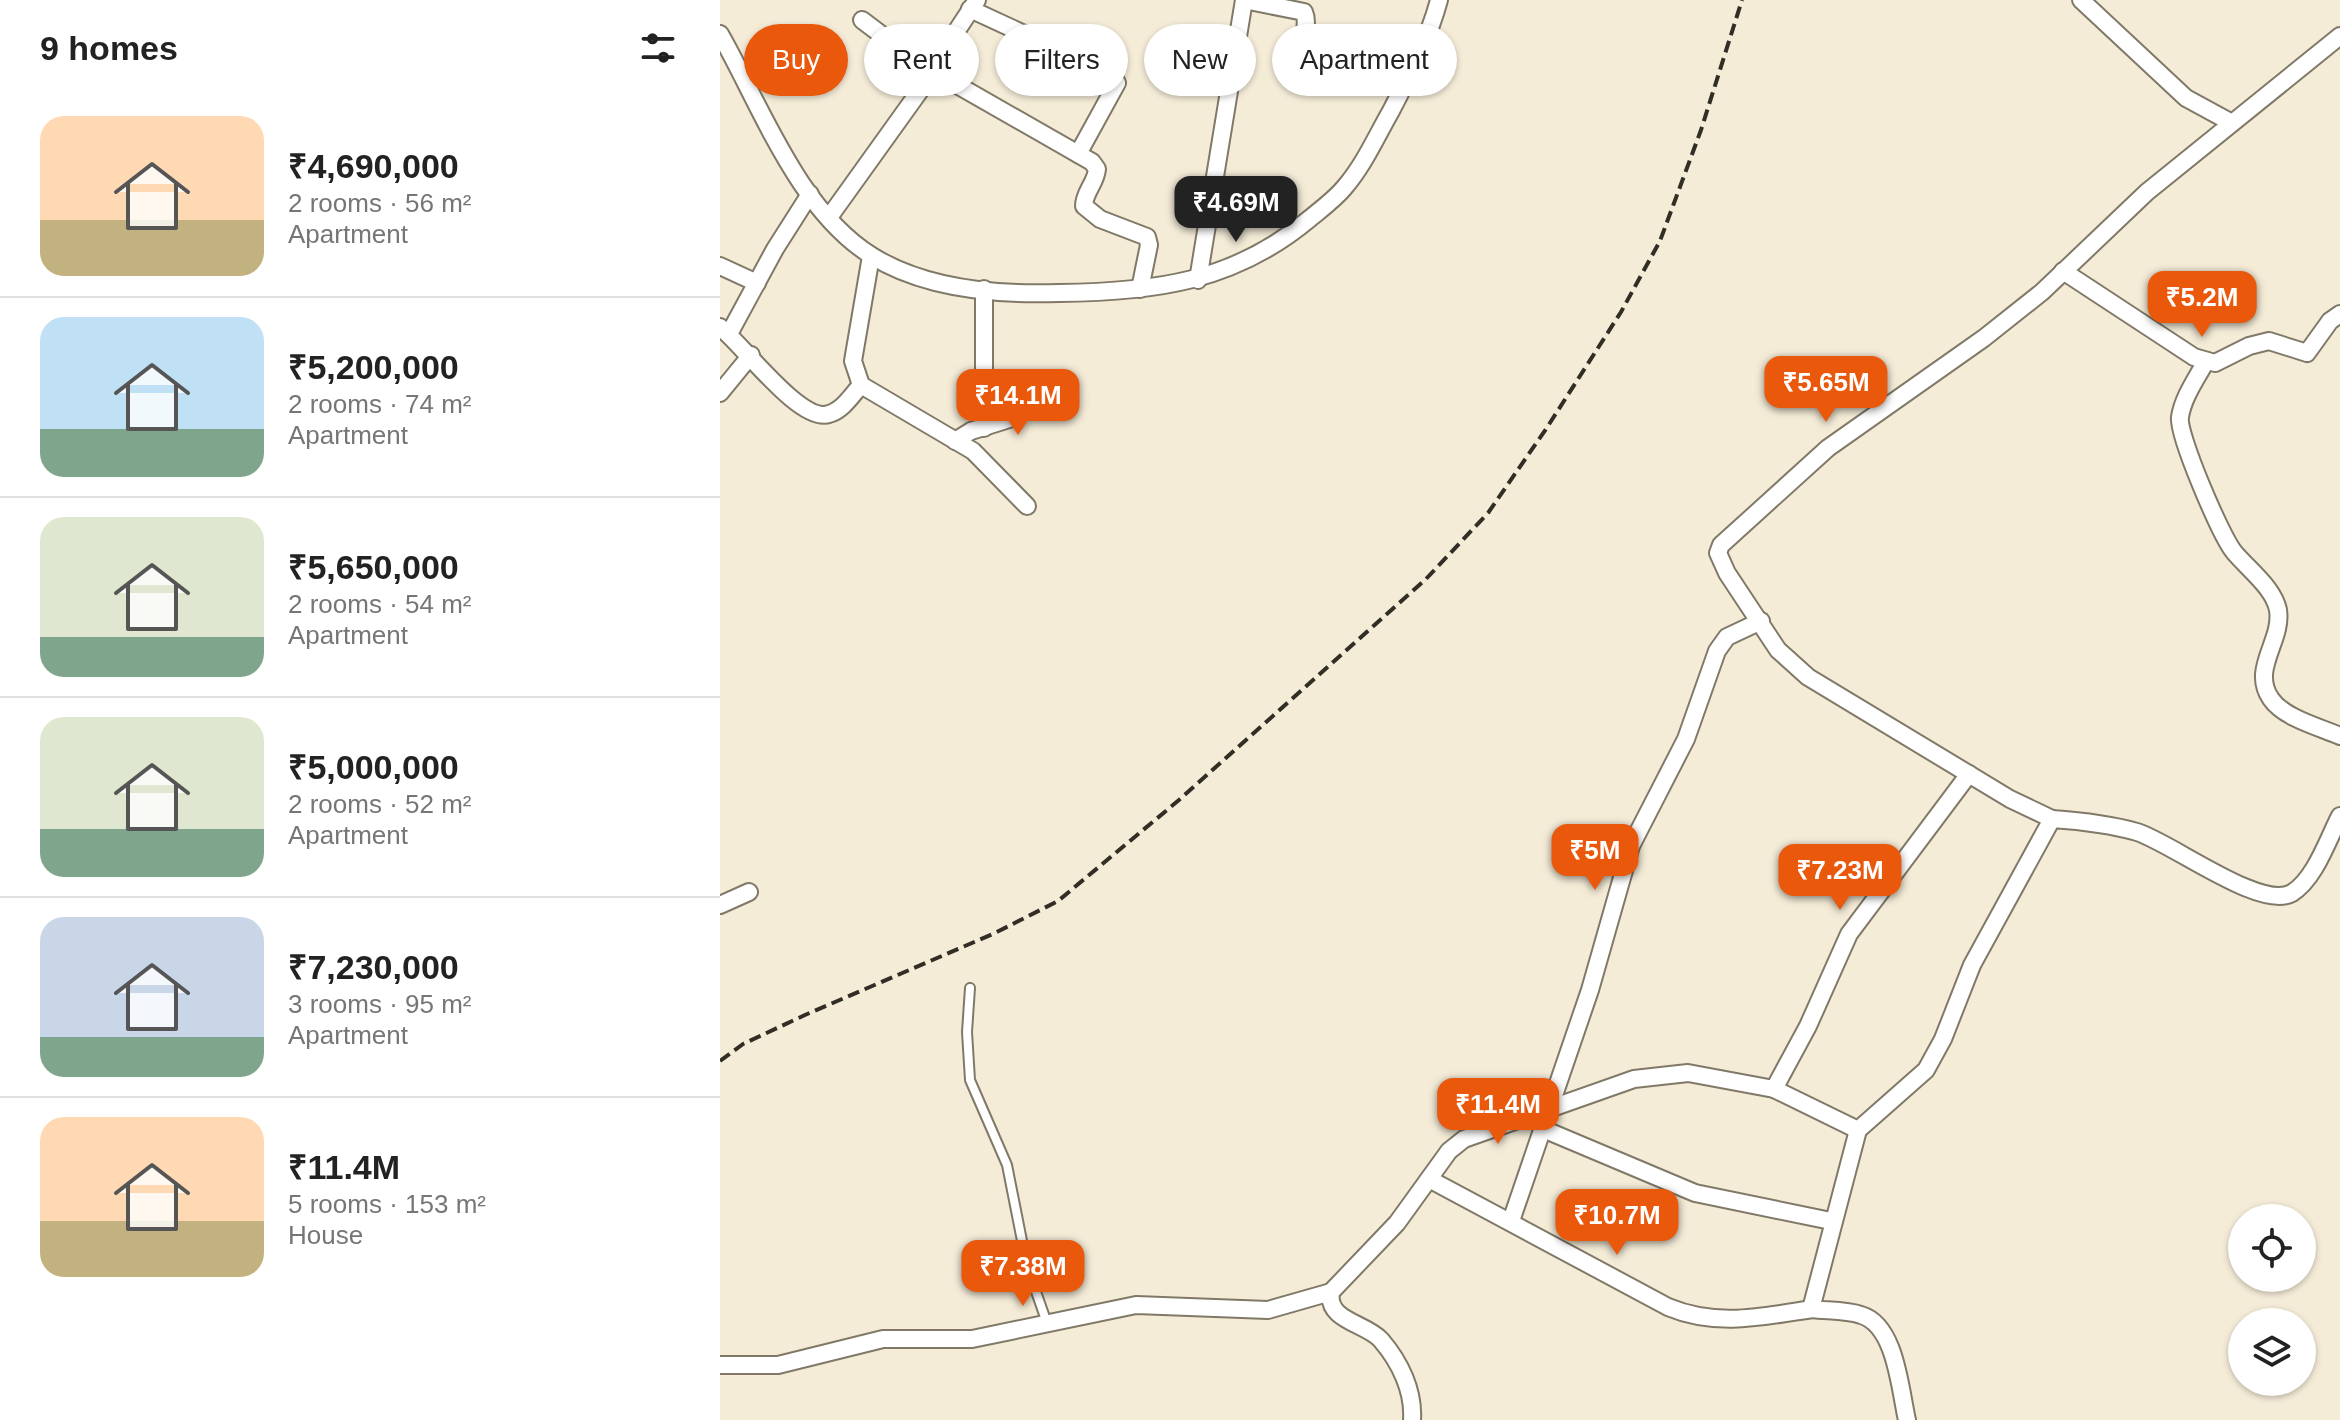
<!DOCTYPE html>
<html lang="en">
<head>
<meta charset="utf-8">
<style>
	body { margin:0; font-family:Helvetica,sans-serif; background:#f6f6f6; color:#222; height:100vh; display:flex; flex-direction:column; font-size:30px; white-space:nowrap }
	* { box-sizing:border-box; margin:0 }
	p { font-size:26px; color:#767676 }
	.icon { flex:none; width:44px; height:44px; fill:none; stroke:currentColor; stroke-width:2; stroke-linecap:round; stroke-linejoin:round }
	.map { position:relative; flex:1; overflow:hidden }
	.side { display:flex; flex-direction:column; background:#fff; width:720px }
	.side>* { flex:none }
	.top-card { position:absolute; left:24px; top:24px; width:760px; height:72px; display:flex; gap:16px }
	.buttons { position:absolute; left:1508px; top:1204px; display:grid; gap:16px }
	.buttons a { display:grid; place-items:center; width:88px; height:88px; border-radius:50%; background:#fff; box-shadow:0 2px 6px #0004; font-size:40px }
	.price { position:absolute; translate:-50% -68px; padding:0 18px; border-radius:16px; background:#ea580c; color:#fff; font-size:26px; line-height:52px; filter:drop-shadow(0 2px 4px #0008) }
	.price::after { content:''; position:absolute; left:50%; top:48px; width:24px; height:18px; margin-left:-12px; background:inherit; clip-path:polygon(0 0,100% 0,50% 100%) }
	.price.current { background:#222; color:#fff }
	ul { padding:0; list-style:none }
	li { display:flex; align-items:center; gap:24px; height:200px; padding:0 40px }
	li+li { border-top:2px solid #e0e0e0 }
	li span { display:grid; place-items:center; flex:none; width:224px; height:160px; border-radius:24px; color:#555 }
	li>.icon { margin-inline-start:auto }
	span .icon { width:96px; height:96px; fill:#fffc; stroke-width:1 }
	li b { font-size:34px }
	h2 { display:flex; justify-content:space-between; align-items:center; height:96px; padding:0 40px; font-size:34px }
	.pill { padding:0 28px; border-radius:36px; background:#fff; box-shadow:0 2px 6px #0004; font-size:28px; line-height:72px }
	.pill.current { background:#ea580c; color:#fff }
	main { display:flex; flex:1; min-height:0 }
	.map>svg:first-child { display:block }
	.lines { fill:none; stroke-linecap:round; stroke-linejoin:round }
	.lane-casing { stroke:#817967; stroke-width:12 }
	.street-casing { stroke:#817967; stroke-width:20 }
	.lane { stroke:#fff; stroke-width:8 }
	.street { stroke:#fff; stroke-width:16 }
	.rail { stroke:#322e25; stroke-width:4; stroke-dasharray:12 6; stroke-linecap:butt }
</style>
</head>
<body>
<main>
<section class="side">
<h2>9 homes<svg class="icon" aria-label="filters" viewBox="0 0 24 24"><path d="M4 7h16M4 17h16"/><circle cx="9" cy="7" r="2"/><circle cx="15" cy="17" r="2"/></svg></h2>
<ul>
<li><span style="background:linear-gradient(#ffd9b3 65%,#c2b280 0)"><svg class="icon" aria-label="home" viewBox="0 0 24 24"><path d="M3 11l9-7 9 7M6 9v11h12V9"/></svg></span><div><b>₹4,690,000</b><p>2 rooms · 56 m²</p><p>Apartment</p></div></li>
<li><span style="background:linear-gradient(#bfe0f5 70%,#7fa58c 0)"><svg class="icon" aria-label="home" viewBox="0 0 24 24"><path d="M3 11l9-7 9 7M6 9v11h12V9"/></svg></span><div><b>₹5,200,000</b><p>2 rooms · 74 m²</p><p>Apartment</p></div></li>
<li><span style="background:linear-gradient(#dfe7d0 75%,#7fa58c 0)"><svg class="icon" aria-label="home" viewBox="0 0 24 24"><path d="M3 11l9-7 9 7M6 9v11h12V9"/></svg></span><div><b>₹5,650,000</b><p>2 rooms · 54 m²</p><p>Apartment</p></div></li>
<li><span style="background:linear-gradient(#dfe7d0 70%,#7fa58c 0)"><svg class="icon" aria-label="home" viewBox="0 0 24 24"><path d="M3 11l9-7 9 7M6 9v11h12V9"/></svg></span><div><b>₹5,000,000</b><p>2 rooms · 52 m²</p><p>Apartment</p></div></li>
<li><span style="background:linear-gradient(#c9d6e8 75%,#7fa58c 0)"><svg class="icon" aria-label="home" viewBox="0 0 24 24"><path d="M3 11l9-7 9 7M6 9v11h12V9"/></svg></span><div><b>₹7,230,000</b><p>3 rooms · 95 m²</p><p>Apartment</p></div></li>
<li><span style="background:linear-gradient(#ffd9b3 65%,#c2b280 0)"><svg class="icon" aria-label="home" viewBox="0 0 24 24"><path d="M3 11l9-7 9 7M6 9v11h12V9"/></svg></span><div><b>₹11.4M</b><p>5 rooms · 153 m²</p><p>House</p></div></li>
</ul>
</section>
<div class="map">
<svg width="1620" height="1420" viewBox="0 0 1620 1420">
	<rect width="100%" height="100%" fill="#f5ecd8"/>
	<g class="lines">
		<defs>
			<path id="lane" d="M250,988L247,1032L250,1080L287,1165L307,1266L327,1323"/>
			<g id="street">
				<path d="M257,0L228,44L219,64L225,78L372,162L377,169C376,183 364,192 364,206L380,219L427,237L429,245L420,289"/>
				<path d="M524,0L584,12C591,28 576,43 588,57L691,73"/>
				<path d="M1361,0L1466,98L1512,123"/>
				<path d="M250,9L393,75L397,83L358,154"/>
				<path d="M142,20L212,73"/>
				<path d="M0,34C41,106 78,210 152,256C205,289 279,295 339,293C434,292 513,282 588,220C600,210 614,200 624,188C644,165 656,137 671,111C689,76 709,38 719,0"/>
				<path d="M110,216L219,64"/>
				<path d="M151,256L133,361L141,385L253,451L307,506"/>
				<path d="M0,266L37,283"/>
				<path d="M1343,271L1474,357L1495,363L1529,346L1549,341L1587,353L1610,321L1620,314"/>
				<path d="M478,280L524,0"/>
				<path d="M0,327C24,346 81,424 109,414C123,410 132,395 141,385"/>
				<path d="M9,334L55,249L90,194"/>
				<path d="M1486,361C1477,378 1463,397 1460,417C1457,434 1501,536 1514,552C1528,569 1554,588 1558,610C1563,641 1530,669 1551,699C1564,718 1599,727 1620,736"/>
				<path d="M0,393L31,355"/>
				<path d="M264,428V289"/>
				<path d="M235,441L251,431L289,419L322,384"/>
				<path d="M1332,819L1290,799L1088,677L1058,650L1007,573L998,553L1001,545L1108,448L1264,338L1322,292L1427,192L1620,36"/>
				<path d="M0,905L29,892"/>
				<path d="M1054,1089L1088,1026L1129,934L1249,774"/>
				<path d="M823,1129L975,1193L1111,1221"/>
				<path d="M709,1179L948,1307C996,1327 1041,1317 1092,1309"/>
				<path d="M791,1221L870,990L911,846L966,739L997,651L1007,637L1041,621"/>
				<path d="M0,1365H58L163,1339H252L416,1305L548,1310L611,1292"/>
				<path d="M692,1420C694,1391 680,1362 661,1340C646,1323 606,1321 611,1292L677,1223L729,1151L744,1139L914,1079L968,1073L1054,1089L1138,1130"/>
				<path d="M1187,1420C1180,1390 1176,1325 1141,1315C1126,1310 1107,1311 1091,1309L1138,1130L1206,1070L1223,1039L1252,965L1332,819C1361,821 1389,824 1417,832C1452,843 1541,911 1572,893C1595,879 1608,839 1620,816"/>
			</g>
		</defs>
		<use href="#lane" class="lane-casing"/>
		<use href="#street" class="street-casing"/>
		<use href="#lane" class="lane"/>
		<use href="#street" class="street"/>
		<path class="rail" d="M0,1061L23,1044L85,1015L275,933L338,901L459,800L705,580L768,513L826,429L901,312L940,241L981,130L1022,0"/>
	</g>
</svg>
<div class="buttons">
<a><svg class="icon" aria-label="locate" viewBox="0 0 24 24"><circle cx="12" cy="12" r="6"/><path d="M12 2v4M12 18v4M2 12h4M18 12h4"/></svg></a>
<a><svg class="icon" aria-label="layers" viewBox="0 0 24 24"><path d="M12 4l9 5-9 5-9-5zM3 14l9 5 9-5"/></svg></a>
</div>
<b class="price current" style="left:516px;top:244px">₹4.69M</b>
<b class="price" style="left:1482px;top:339px">₹5.2M</b>
<b class="price" style="left:1106px;top:424px">₹5.65M</b>
<b class="price" style="left:298px;top:437px">₹14.1M</b>
<b class="price" style="left:875px;top:892px">₹5M</b>
<b class="price" style="left:1120px;top:912px">₹7.23M</b>
<b class="price" style="left:778px;top:1146px">₹11.4M</b>
<b class="price" style="left:897px;top:1257px">₹10.7M</b>
<b class="price" style="left:303px;top:1308px">₹7.38M</b>
<div class="top-card">
<a class="pill current">Buy</a>
<a class="pill">Rent</a>
<a class="pill">Filters</a>
<a class="pill">New</a>
<a class="pill">Apartment</a>
</div>
</div>
</main>
</body>
</html>
